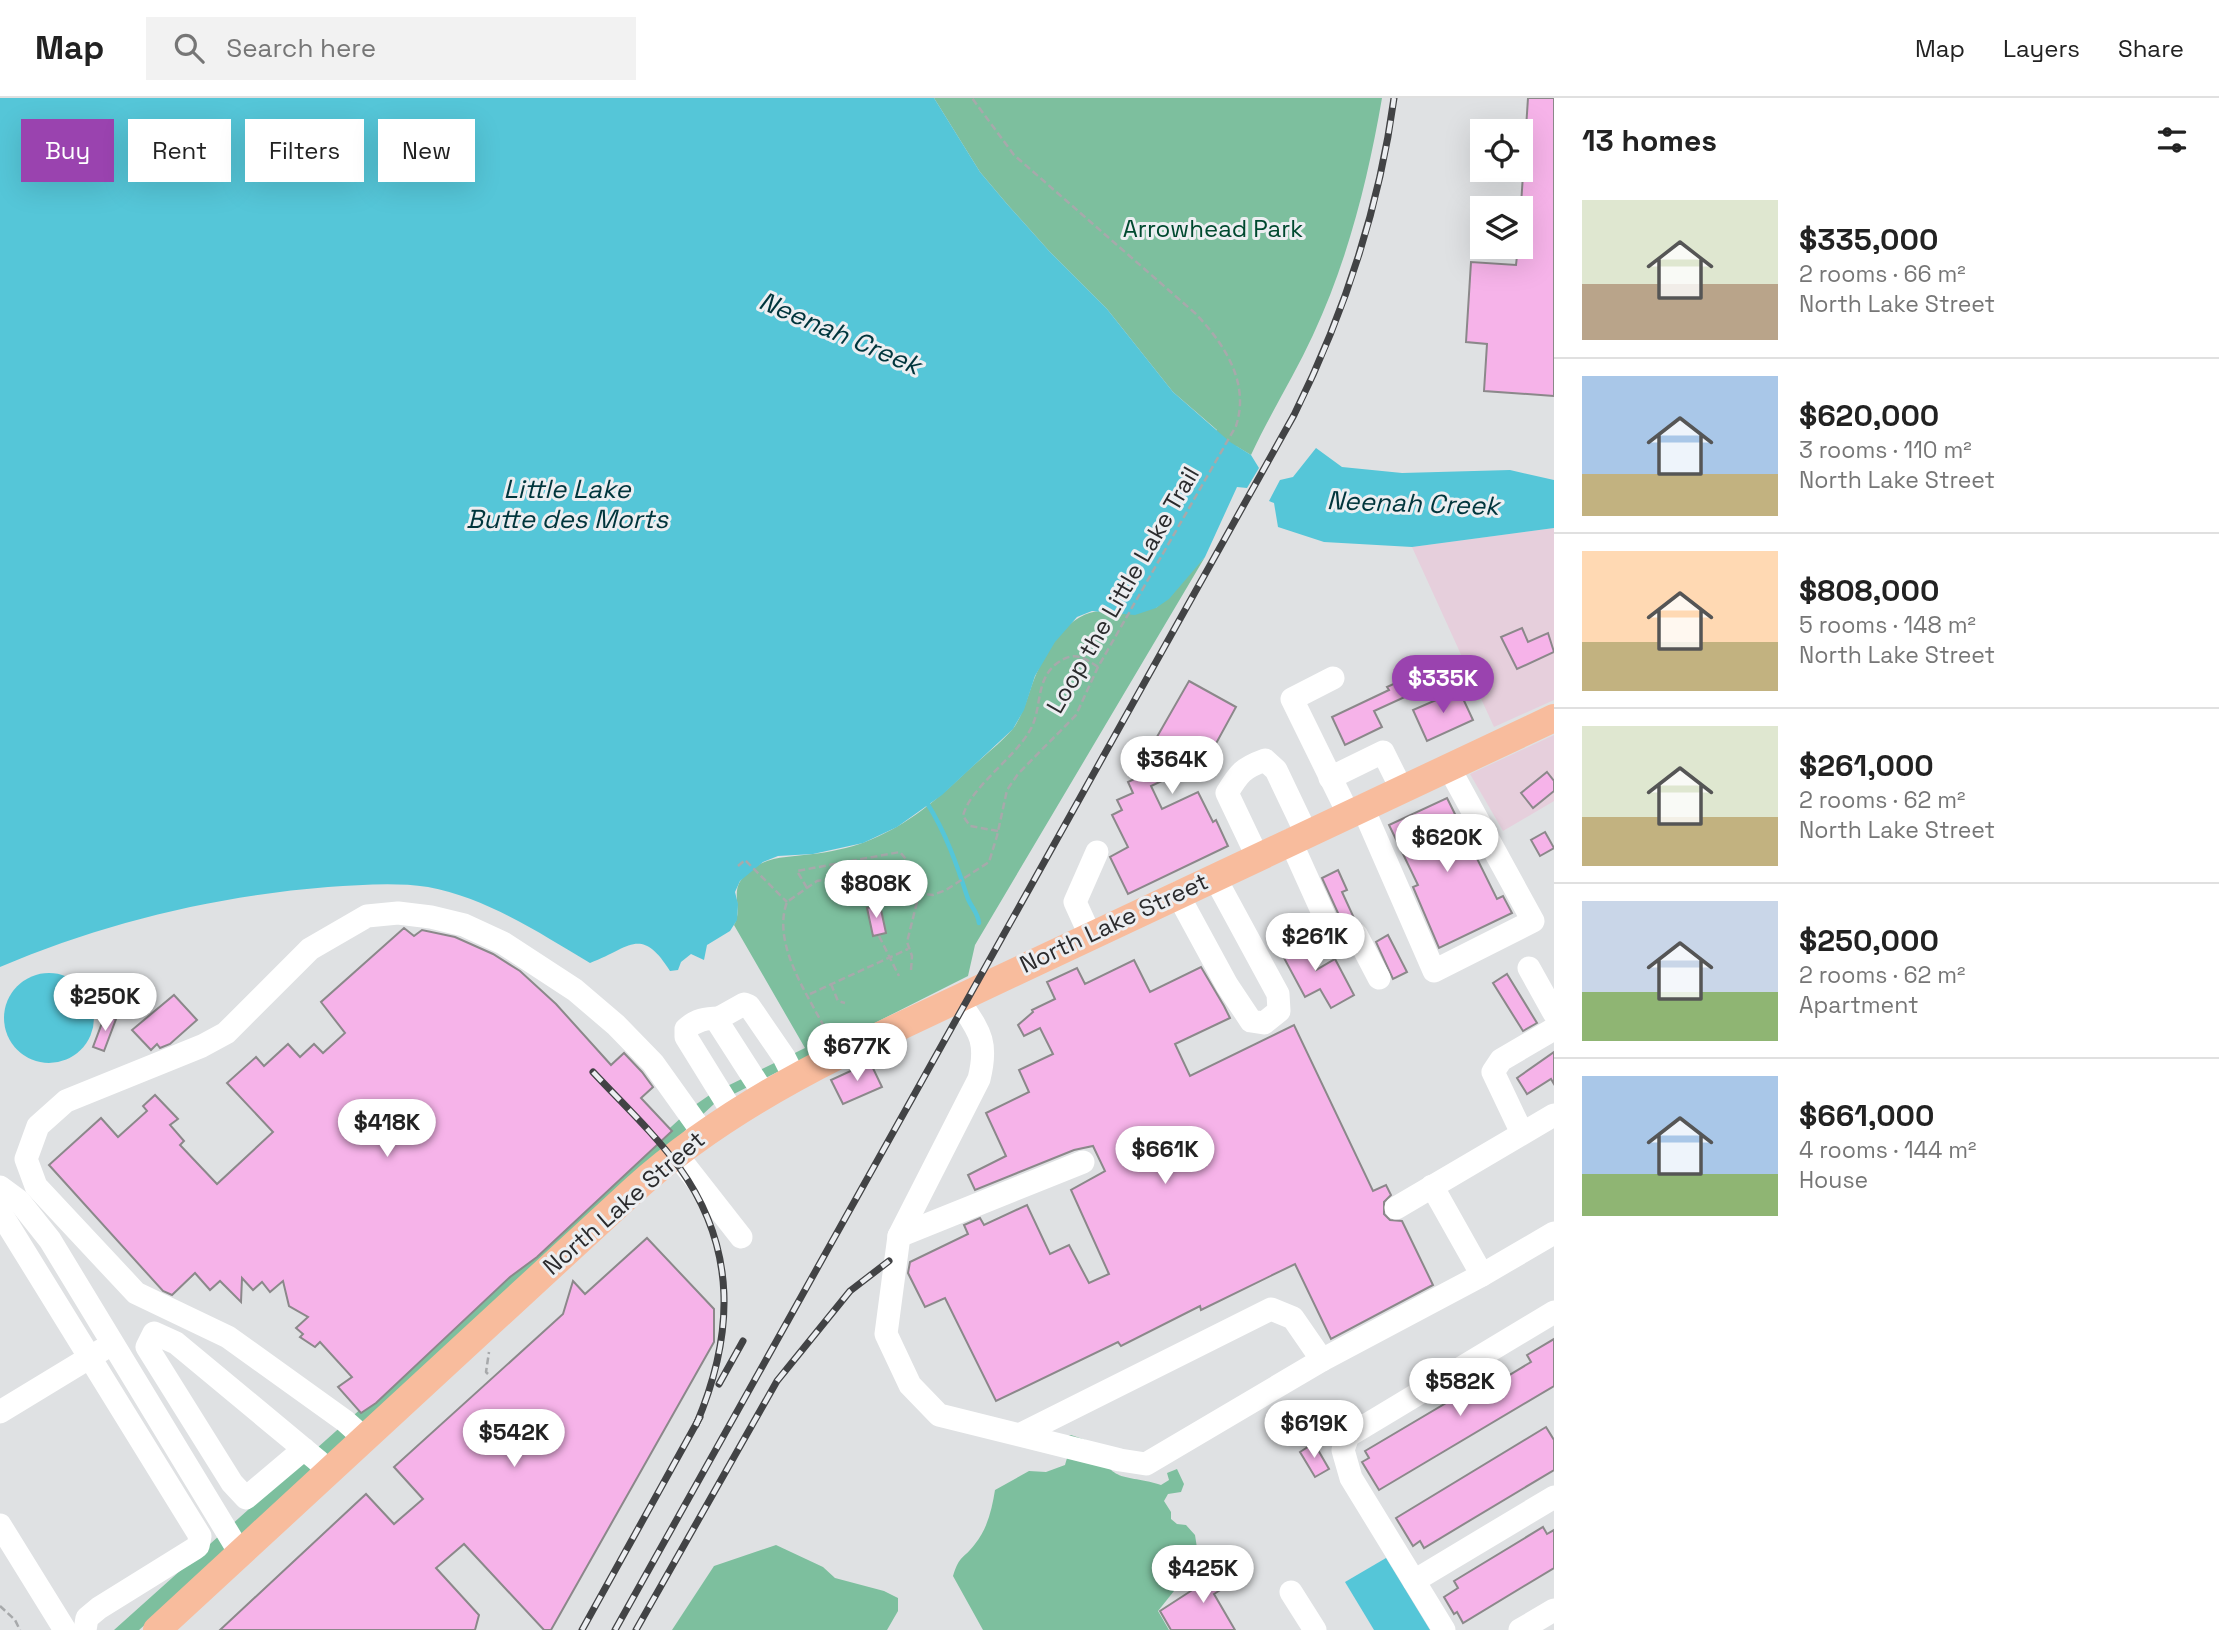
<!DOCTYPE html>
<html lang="en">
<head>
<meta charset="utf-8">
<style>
	body { margin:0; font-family:"Space Grotesk",sans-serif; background:#f2f2f2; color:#222; height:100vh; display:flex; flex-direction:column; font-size:26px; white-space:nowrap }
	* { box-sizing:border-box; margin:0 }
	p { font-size:23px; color:#767676 }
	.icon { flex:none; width:38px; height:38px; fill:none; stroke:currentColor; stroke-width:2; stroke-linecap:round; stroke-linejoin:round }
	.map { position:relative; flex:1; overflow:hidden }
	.details { display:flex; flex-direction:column; background:#fff; width:665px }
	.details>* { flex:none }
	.hud { position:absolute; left:21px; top:21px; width:665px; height:63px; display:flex; gap:14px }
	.tools { position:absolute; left:1470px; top:21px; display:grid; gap:14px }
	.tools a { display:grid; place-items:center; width:63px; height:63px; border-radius:0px; background:#fff; box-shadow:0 7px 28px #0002; font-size:35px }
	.price { position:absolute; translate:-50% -60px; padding:0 16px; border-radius:24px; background:#fff; color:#222; font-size:23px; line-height:46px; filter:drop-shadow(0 2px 4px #0008) }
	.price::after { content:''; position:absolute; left:50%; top:42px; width:21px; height:16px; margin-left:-10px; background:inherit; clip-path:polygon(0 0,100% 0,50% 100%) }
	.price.active { background:#9a43af; color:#fff }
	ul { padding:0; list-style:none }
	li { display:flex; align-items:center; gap:21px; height:175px; padding:0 28px }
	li+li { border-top:2px solid #e0e0e0 }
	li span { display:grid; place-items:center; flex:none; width:196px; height:140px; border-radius:0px; color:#555 }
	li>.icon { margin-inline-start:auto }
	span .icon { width:84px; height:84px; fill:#fffc; stroke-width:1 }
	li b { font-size:30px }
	h2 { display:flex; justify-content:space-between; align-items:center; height:84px; padding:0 28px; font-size:30px }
	.pill { padding:0 24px; border-radius:0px; background:#fff; box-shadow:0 7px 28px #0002; font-size:24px; line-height:63px }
	.pill.active { background:#9a43af; color:#fff }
	header { display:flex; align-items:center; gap:42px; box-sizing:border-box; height:98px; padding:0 35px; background:#fff; border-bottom:2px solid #e0e0e0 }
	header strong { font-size:33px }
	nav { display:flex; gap:38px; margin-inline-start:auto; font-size:24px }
	.search { width:490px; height:63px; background:#f2f2f2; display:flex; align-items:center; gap:18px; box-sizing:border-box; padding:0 24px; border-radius:0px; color:#767676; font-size:26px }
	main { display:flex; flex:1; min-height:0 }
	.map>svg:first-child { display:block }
	.commercial { fill:#e6cfdc }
	.green { fill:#7dbf9e }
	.water { fill:#55c6d8 }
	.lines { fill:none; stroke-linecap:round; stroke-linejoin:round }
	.stream { stroke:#55c6d8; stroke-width:4.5 }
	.building { fill:#f6b3e9; stroke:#8b888a; stroke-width:2 }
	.path { stroke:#a7a9ab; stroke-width:2.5; stroke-dasharray:7 3.5; stroke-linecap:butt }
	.minor { stroke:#fff; stroke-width:23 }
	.major { stroke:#f8bc9d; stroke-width:28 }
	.rail-casing { stroke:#424345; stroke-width:7 }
	.rail { stroke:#eceef1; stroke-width:4.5; stroke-dasharray:13; stroke-linecap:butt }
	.labels { text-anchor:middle; stroke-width:6; stroke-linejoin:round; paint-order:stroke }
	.park-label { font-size:24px; fill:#00492f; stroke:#eceef1 }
	.street-label { font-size:24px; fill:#2b2b2d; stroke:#eceef1 }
	.water-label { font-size:26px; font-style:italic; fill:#00353c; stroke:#eceef1 }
</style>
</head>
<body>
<header>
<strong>Map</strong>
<div class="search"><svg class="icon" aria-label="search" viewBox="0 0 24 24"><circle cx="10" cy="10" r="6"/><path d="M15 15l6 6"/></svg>Search here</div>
<nav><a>Map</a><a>Layers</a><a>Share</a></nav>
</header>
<main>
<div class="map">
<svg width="1554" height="1532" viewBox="0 0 1554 1532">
	<rect width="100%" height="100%" fill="#dfe1e3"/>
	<g class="commercial">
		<path d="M1554,430V602L1494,629L1412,449Z"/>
		<path d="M1554,637V703L1503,733L1470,676Z"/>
	</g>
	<g class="green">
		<path d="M934,0H1382C1368,81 1348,162 1313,237C1294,278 1270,316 1251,357L1236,348L1156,510L1205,459L975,847L968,878L714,1006L318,1372L139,1532H114L451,1230L695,1007L711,996L805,950L734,827C743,812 731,796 741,782C760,757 785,760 813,756C829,754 849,750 865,744C902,730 932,706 961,679C975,665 1004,643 1015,628C1025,612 1028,596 1035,579C1047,551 1070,512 1103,513L1217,332L1173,294L1107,211L1050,154L1007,106L980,74Z"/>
		<path d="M1071,1337L1100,1347C1107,1387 1130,1376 1161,1387L1169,1382L1167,1375L1177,1371L1184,1386L1181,1394L1168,1396L1164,1403L1171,1414V1421L1177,1426L1186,1427L1195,1437L1197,1450L1205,1457L1184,1467L1177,1456H1167L1152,1470L1153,1474L1161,1478H1171L1177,1484L1174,1493L1158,1513L1169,1532H983L953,1478C960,1456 963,1462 975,1446C988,1430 992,1410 995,1392L1029,1373L1046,1374L1065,1367L1067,1360L1054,1343Z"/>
		<path d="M776,1447L823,1469L835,1480L884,1493L898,1500V1513L887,1532H672L714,1468Z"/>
	</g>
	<g class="water">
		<path d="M0,0H934L980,74L1007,106L1050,154L1107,211L1173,294L1230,344L1251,357L1259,370L1247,390L1237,389L1205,459L1169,501L1156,510L1135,517L1092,513L1077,519L1055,544L1035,578L1024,612L1013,631L942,697L897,729L863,745L813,756L778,758L763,764L740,783L735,794L738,806L737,822L730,833L707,847L704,862L691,856L681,864L678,872L670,873C641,827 630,850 590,865C540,835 487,800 428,789C395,784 361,787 328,789C216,798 103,825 0,869Z"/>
		<path d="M1316,350L1342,369L1402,375L1510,372L1554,382V430L1412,449L1324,444L1278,429L1274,405L1269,403L1280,382L1293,379Z"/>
		<circle cx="49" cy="920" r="45"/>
		<path d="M1386,1460L1430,1532H1374L1345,1484Z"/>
	</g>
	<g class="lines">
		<path class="stream" d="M927,705C946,735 957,767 968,801C972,810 978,815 979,825"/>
	</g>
	<g class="building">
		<path d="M1528,0H1554V298L1484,293L1487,246L1466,244L1471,164L1516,167L1518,149H1521V107Z"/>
		<path d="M1522,530L1528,544L1548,535L1554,554L1517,571L1501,539Z"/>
		<path d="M1189,583L1236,609L1207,662L1151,688L1162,711L1198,694L1213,724L1216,722L1228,748L1128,796L1110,759L1128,749L1112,717L1122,712L1117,702L1133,695L1128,684L1153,672L1146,658Z"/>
		<path d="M1400,583L1407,598L1374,613L1382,629L1345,647L1332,619L1389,592L1387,589Z"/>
		<path d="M1459,592L1473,622L1427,643L1413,612Z"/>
		<path d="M1547,674L1554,683V693L1533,710L1521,695Z"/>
		<path d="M1447,700L1497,801L1503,798L1512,815L1439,850L1413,789L1418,787L1389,727Z"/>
		<path d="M1545,734L1554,750L1540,758L1531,742Z"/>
		<path d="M1338,772L1347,792L1342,794L1354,820L1343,826L1322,780Z"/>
		<path d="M880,807L886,835L873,838L867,810Z"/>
		<path d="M404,830L414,838L422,832L455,839L493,856L520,873L556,906L611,967L624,955L642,974L653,989L641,1000L672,1033L537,1159L510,1179L376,1305L361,1315L338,1289L352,1279L320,1244L315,1249L300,1239L303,1236L296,1230L308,1219L289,1208L283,1183L270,1194L262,1184L253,1192L242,1180L241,1204L220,1183L210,1192L195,1175L172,1197L163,1193L49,1067L101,1020L118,1039L147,1013L143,1008L155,997L178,1021L170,1027L184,1043L180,1047L217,1086L273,1034L227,985L256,959L264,968L288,946L300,959L314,946L323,955L345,935L321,904Z"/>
		<path d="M1297,836L1316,872L1335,861L1354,897L1331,910L1320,891L1305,899L1277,847Z"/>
		<path d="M1388,837L1407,874L1393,881L1376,844Z"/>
		<path d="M1134,862L1150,894L1201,869L1224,908L1230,920L1175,946L1190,978L1294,927L1373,1093L1386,1087L1391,1097L1384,1104V1116L1390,1122L1402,1123L1433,1187L1331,1241L1295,1166L1201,1212L1200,1208L1121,1248L1118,1244L996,1303L945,1200L925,1209L908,1175L910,1164L968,1136L964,1127L980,1120L984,1127L1027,1107L1050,1156L1069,1147L1089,1185L1109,1176L1071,1092L1105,1073L1093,1048L1074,1052L975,1092L968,1077L1006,1058L986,1015L1029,994L1019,972L1053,956L1040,930L1024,938L1018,927L1033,914L1032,912L1055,901L1047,884L1077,870L1085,886Z"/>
		<path d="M1507,876L1537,925L1523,933L1493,885Z"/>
		<path d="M174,897L197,922L170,946L160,950L157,946L151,952L132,932Z"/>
		<path d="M105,917L116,921L104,953L93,949Z"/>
		<path d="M1554,954V986L1551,981L1527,996L1517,980Z"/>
		<path d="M870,964L882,989L843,1006L831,982Z"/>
		<path d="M647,1140L714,1211V1244L551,1532H544L464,1446L436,1470L479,1517L475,1532H220L366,1396L394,1426L423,1401L394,1369L563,1216L573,1183L585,1196Z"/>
		<path d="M1554,1241V1288L1379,1392L1362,1364L1369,1360L1365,1353L1502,1272L1506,1279L1531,1264L1527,1257Z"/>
		<path d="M1546,1329L1554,1342V1372L1424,1450L1420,1443L1413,1448L1396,1420Z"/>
		<path d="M1314,1345L1329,1371L1315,1379L1300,1354Z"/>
		<path d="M1543,1429L1547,1436L1554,1432V1470L1463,1525L1457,1514L1454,1516L1444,1499L1458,1490L1454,1483Z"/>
		<path d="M1237,1463L1246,1476L1214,1496L1235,1532H1171L1160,1513Z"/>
	</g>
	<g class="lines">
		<g class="path">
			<path d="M998,733L970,728L963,718C969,691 1013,661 1029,634C1043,612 1034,584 1056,566C1073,553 1082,558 1098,569"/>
			<path d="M738,768L745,762L787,804"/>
			<path d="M873,782V806"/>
			<path d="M807,790L797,773L900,754L909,765L915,795"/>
			<path d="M879,838L899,878"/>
			<path d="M911,872L912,858L907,844L919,796"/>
			<path d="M831,886L838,903L845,905"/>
			<path d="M810,896L908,851"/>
			<path d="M829,938C810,900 771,847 787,804L817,783L849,778L869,780L915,795L933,797L946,792L989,764L997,738L1007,692L1018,676L1076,617L1098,569L1236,328C1250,285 1225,247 1196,216L1014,57L972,0"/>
			<path d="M488,1276L486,1274L489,1254"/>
			<path d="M0,1508L15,1522L20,1532"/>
		</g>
		<g class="minor">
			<path d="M1333,580L1292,601L1348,715"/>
			<path d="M1330,680L1383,654L1401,690"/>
			<path d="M1362,708L1434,873L1533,823L1448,668"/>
			<path d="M1290,742L1336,844L1356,836L1379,880"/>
			<path d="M1257,758L1227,695C1239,675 1243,670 1265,662L1276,672L1306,735"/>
			<path d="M1177,795L1227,887L1251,923L1264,925L1279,913L1278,896L1214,778"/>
			<path d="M1090,837L1075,804L1097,754"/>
			<path d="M1529,870L1554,915"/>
			<path d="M957,900C978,932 989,941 979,981L899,1138L886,1236L910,1287L939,1317L1120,1362L1146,1366L1322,1262"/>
			<path d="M719,920C706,920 696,922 686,931V939L733,1015"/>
			<path d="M764,996L719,926V920L744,906L749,908L784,959L794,979"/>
			<path d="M1522,1035L1493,974L1501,962L1554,931"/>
			<path d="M676,1056L741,1139"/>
			<path d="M0,1089L19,1103L50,1142L240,1455"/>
			<path d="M1396,1110L1554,1017"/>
			<path d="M0,1114L200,1438L198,1448L194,1451L99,1510L87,1520L85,1532"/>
			<path d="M899,1138L1083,1064"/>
			<path d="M1482,1177L1554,1135"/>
			<path d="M0,1314L102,1252"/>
			<path d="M1021,1336L1271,1211L1293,1220L1322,1262L1482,1177L1432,1088"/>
			<path d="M364,1340L345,1323L228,1239L136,1195L36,1088L26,1061L38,1028L66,1003L202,948L226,935L310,851L367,818L398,815L431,819L464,827L503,845L575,892L616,927L653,965L703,1035"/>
			<path d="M304,1351L246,1400L232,1385L147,1249L154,1235L176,1245L317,1362L329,1373"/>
			<path d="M0,1427L65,1532"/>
			<path d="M1414,1483L1554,1399"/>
			<path d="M1291,1494L1315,1532"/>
			<path d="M1444,1532L1351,1380L1343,1352L1348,1338L1554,1214"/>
			<path d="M1520,1532L1554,1512"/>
		</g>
		<path class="major" d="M157,1532L635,1091C696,1036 765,994 839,957L1554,620"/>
		<defs>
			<g id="rail">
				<path d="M593,974C622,1005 654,1035 679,1069C738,1151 734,1238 696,1327"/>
				<path d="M719,1286L743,1243"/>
				<path d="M582,1532L700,1319"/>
				<path d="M615,1532L1294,317C1344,216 1379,112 1394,0"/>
				<path d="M636,1532L777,1283L850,1193L889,1163"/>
			</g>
		</defs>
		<use href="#rail" class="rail-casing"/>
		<use href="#rail" class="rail"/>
	</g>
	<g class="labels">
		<g class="park-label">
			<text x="1213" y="139">Arrowhead Park</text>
		</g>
		<g class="street-label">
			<text transform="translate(1123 492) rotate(-60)" y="8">Loop the Little Lake Trail</text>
			<text transform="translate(1114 825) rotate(-25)" y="8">North Lake Street</text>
			<text transform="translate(624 1105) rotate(-41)" y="8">North Lake Street</text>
		</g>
		<g class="water-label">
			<text transform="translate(840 235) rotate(23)" y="9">Neenah Creek</text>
			<text x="567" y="400">Little Lake<tspan x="567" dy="30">Butte des Morts</tspan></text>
			<text transform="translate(1413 405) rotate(2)" y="9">Neenah Creek</text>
		</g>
	</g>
</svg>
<div class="tools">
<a><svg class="icon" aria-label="locate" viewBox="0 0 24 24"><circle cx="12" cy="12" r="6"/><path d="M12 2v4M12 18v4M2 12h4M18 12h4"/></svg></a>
<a><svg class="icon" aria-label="layers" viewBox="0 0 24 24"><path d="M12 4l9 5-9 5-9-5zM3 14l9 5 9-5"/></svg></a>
</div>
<b class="price active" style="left:1443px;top:617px">$335K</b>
<b class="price" style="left:1172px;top:698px">$364K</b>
<b class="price" style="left:1447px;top:776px">$620K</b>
<b class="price" style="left:876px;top:822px">$808K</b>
<b class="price" style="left:1315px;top:875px">$261K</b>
<b class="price" style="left:105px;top:935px">$250K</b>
<b class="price" style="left:857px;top:985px">$677K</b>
<b class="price" style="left:387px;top:1061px">$418K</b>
<b class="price" style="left:1165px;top:1088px">$661K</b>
<b class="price" style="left:1460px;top:1320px">$582K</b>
<b class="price" style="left:1314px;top:1362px">$619K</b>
<b class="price" style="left:514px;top:1371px">$542K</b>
<b class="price" style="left:1203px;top:1507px">$425K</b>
<div class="hud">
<a class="pill active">Buy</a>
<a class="pill">Rent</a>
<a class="pill">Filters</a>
<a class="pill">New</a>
</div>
</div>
<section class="details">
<h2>13 homes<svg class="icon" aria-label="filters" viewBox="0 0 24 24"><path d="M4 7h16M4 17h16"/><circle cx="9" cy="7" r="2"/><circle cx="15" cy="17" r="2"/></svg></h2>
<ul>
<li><span style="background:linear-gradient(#dfe7d0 60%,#b9a48a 0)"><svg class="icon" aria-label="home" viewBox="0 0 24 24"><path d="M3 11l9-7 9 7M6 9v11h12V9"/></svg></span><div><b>$335,000</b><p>2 rooms · 66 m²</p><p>North Lake Street</p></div></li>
<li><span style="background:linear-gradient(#a9c7e8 70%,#c2b280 0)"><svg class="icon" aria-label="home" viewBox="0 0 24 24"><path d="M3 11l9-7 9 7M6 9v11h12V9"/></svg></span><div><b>$620,000</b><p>3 rooms · 110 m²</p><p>North Lake Street</p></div></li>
<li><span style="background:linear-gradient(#ffd9b3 65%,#c2b280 0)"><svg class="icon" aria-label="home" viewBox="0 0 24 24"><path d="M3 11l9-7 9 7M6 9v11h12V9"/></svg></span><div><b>$808,000</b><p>5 rooms · 148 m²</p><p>North Lake Street</p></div></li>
<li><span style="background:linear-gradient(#dfe7d0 65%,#c2b280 0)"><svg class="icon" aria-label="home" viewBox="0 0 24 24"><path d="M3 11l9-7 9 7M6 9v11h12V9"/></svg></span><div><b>$261,000</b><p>2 rooms · 62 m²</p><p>North Lake Street</p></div></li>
<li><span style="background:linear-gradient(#c9d6e8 65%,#8fb573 0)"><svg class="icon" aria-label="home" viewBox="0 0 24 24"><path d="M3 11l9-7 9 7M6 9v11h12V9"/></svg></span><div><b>$250,000</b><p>2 rooms · 62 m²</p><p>Apartment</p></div></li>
<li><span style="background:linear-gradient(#a9c7e8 70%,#8fb573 0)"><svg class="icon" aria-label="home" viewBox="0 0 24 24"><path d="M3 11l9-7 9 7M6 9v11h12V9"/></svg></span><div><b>$661,000</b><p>4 rooms · 144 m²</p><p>House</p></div></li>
</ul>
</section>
</main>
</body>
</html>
